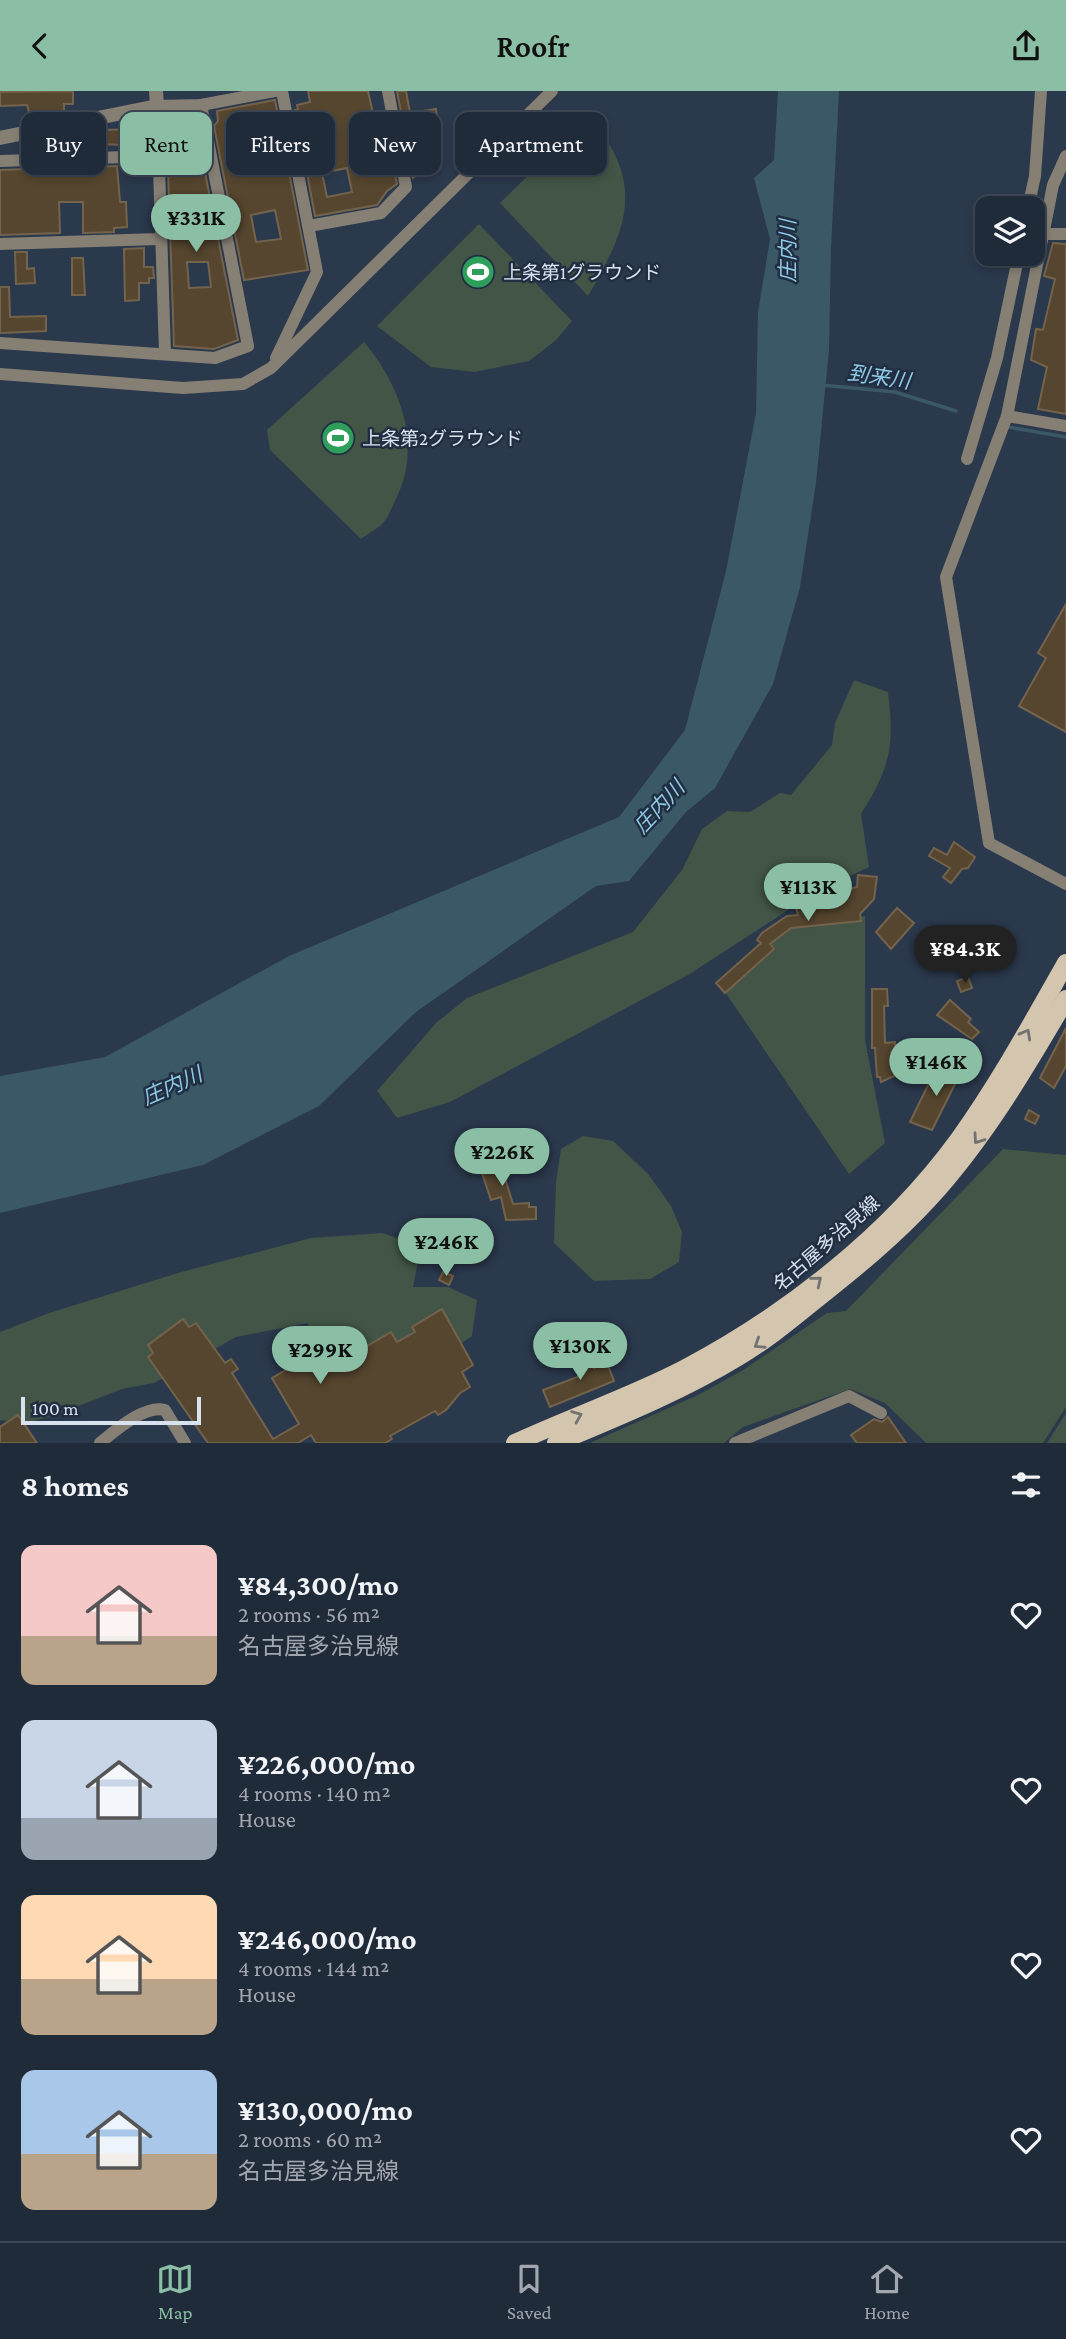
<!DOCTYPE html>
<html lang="en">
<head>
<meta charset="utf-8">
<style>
	body { margin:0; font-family:"Crimson Pro","Noto Sans JP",serif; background:#2d3745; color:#f1f3f6; height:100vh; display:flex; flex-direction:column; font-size:26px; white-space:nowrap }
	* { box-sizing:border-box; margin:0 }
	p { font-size:23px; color:#a2a7af }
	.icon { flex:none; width:38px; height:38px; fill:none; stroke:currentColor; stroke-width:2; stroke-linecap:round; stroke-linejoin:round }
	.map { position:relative; height:1352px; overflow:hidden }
	.panel { display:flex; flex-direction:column; background:#202b3a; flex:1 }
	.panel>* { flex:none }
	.hud { position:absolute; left:21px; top:21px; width:700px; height:63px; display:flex; gap:14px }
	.controls { position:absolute; left:975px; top:105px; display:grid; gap:14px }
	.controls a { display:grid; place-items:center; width:70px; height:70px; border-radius:14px; background:#202b3a; box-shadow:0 4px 10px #0003,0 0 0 2px #3d4754; font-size:35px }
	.scale { position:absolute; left:21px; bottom:18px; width:180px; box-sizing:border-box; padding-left:7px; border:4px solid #d9e2ef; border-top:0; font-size:19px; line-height:24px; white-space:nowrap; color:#d9e2ef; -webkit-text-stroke:5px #212e42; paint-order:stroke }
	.price { position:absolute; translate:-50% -60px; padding:0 16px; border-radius:24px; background:#8abfa5; color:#111; font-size:23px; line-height:46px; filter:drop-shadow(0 2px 4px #0008) }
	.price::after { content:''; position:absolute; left:50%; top:42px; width:21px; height:16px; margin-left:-10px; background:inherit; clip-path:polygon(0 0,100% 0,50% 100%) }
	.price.active { background:#222; color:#fff }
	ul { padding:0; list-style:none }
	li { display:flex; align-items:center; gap:21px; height:175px; padding:0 21px }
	li span { display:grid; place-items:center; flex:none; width:196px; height:140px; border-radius:14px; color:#555 }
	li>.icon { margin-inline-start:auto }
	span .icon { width:84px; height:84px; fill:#fffc; stroke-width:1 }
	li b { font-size:30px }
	h2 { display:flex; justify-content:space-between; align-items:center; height:84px; padding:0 21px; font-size:30px }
	.tag { padding:0 24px; border-radius:14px; background:#202b3a; box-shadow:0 4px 10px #0003,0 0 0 2px #3d4754; font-size:24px; line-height:63px }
	.tag.active { background:#8abfa5; color:#111 }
	header { display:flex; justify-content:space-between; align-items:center; height:91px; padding:0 21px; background:#8abfa5; color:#111; font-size:32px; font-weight:600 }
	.dock { display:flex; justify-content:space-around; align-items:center; height:98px; border-top:2px solid #3d4754; background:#202b3a; font-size:19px; color:#a2a7af }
	.dock a { display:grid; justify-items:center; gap:4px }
	.dock .active { color:#8abfa5 }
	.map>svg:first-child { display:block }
	.green { fill:#425547 }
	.water { fill:#3a5866 }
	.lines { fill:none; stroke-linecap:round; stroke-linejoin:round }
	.stream { stroke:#3a5866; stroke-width:3.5 }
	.building { fill:#56462f; stroke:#74634c; stroke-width:2; fill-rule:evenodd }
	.minor { stroke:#867f74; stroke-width:12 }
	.tertiary { stroke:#867f74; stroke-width:14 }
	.primary { stroke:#d4c6ae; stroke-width:18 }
	.oneway { stroke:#727273 }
	.labels { text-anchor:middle; stroke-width:5; stroke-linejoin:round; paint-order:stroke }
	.poi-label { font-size:19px; fill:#d9e2ef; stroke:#212e42; text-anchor:start }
	.street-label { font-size:19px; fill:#d9e2ef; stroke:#212e42 }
	.water-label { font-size:21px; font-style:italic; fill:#8ec9e5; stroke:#212e42 }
</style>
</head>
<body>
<header><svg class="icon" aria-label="back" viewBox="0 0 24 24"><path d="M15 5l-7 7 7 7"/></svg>Roofr<svg class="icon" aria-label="share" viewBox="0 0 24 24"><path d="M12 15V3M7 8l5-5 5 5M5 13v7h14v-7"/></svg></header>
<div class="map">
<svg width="1066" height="1352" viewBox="0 0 1066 1352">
	<rect width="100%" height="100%" fill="#2b394d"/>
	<g class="green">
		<path d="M589,25C646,93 628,136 588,205L500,112Z"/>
		<path d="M479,133L572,230L555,250L529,270L475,281L431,276L377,235Z"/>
		<path d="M364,251C400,294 423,353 396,408C392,415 389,426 383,432C377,438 368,443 361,448L270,359L267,339Z"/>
		<path d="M854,589L888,601C895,655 890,677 861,723L869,776L816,801L688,884L450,1011L397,1027L377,1000L436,932L467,907L633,841L682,779L702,738L727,720L750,721L780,702L791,704L832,654L835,632Z"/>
		<path d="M865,825V949L885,1052L849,1083L723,898L785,838Z"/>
		<path d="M583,1045L613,1050L648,1083L671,1115L682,1141L679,1171L650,1188L594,1190L554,1152L556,1091L561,1058Z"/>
		<path d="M1003,1058L1066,1064V1316L1043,1352H926L885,1312L850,1298L743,1336L724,1352H590L700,1303L743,1279L827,1222L846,1220Z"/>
		<path d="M382,1142L406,1150L418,1171L413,1196H448L477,1209L472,1245L425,1277L329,1276L308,1240V1232L236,1246L154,1292L122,1298L58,1323L27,1332L0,1329V1241L49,1222L181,1181L311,1147Z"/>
		<path d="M1066,1322V1352H1047Z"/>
	</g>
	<path class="water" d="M778,0H839L831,157L829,259L816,392L800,496L773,593L715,697L686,721L629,790L596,795L416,921L319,1015L203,1074L0,1122V985L105,966L289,865L619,726L685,639L726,480L756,322L758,221L770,148L754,87L774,69Z"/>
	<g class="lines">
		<g class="stream">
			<path d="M821,294L895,301L956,320"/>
			<path d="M1008,336L1066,346"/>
		</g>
	</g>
	<g class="building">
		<path d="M73,0V13H64V21H29L27,14L0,15V1Z"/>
		<path d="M308,0H368L375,32H385L397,93L387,100L377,114L315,125L304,66L315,63L314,57L318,56L315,36L302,39L298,36L295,19H298L297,14L310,11ZM347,77L352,101L327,106L322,82Z"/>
		<path d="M397,0H406L410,22L436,18L437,28L413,32V36L404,37Z"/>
		<path d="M275,9L308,179L244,189L214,35L218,30L217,20ZM275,119L281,148L256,151L251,124Z"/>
		<path d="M149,30L150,55L101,53L95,54V57L70,58V45L102,39L137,38V32Z"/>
		<path d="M197,41L238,249L214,258L174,255L167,50L182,49V42ZM187,171H208L211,196L189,197Z"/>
		<path d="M418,57L421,68L412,70L418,83L413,87L408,59Z"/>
		<path d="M117,75L120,111H126L127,136L114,137V141L83,142V111H59L60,142L0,144V79Z"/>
		<path d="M1053,152L1066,153V323L1038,318L1047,276L1031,269L1036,238L1043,239L1055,188L1044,185Z"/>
		<path d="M144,157V176H153L154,187H149V192H139V209L125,210L124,158Z"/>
		<path d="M15,161H27V178L34,177L35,192L16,193Z"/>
		<path d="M72,167H83L85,204H72Z"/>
		<path d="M0,196H9L10,226L46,225V240L0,242Z"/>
		<path d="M1066,513V641L1019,615L1046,567L1038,562Z"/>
		<path d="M954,751L975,766L968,777L962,778L951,792L943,786L950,777L929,765L934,757L947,764Z"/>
		<path d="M858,784L877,786L874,808L860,823L861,830L791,837L770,853L774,858L725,902L716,892L761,852L757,849L762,842L787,825L798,824L796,817L807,809L857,796Z"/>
		<path d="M897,817L914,832L891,858L876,841Z"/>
		<path d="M968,886L972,897L961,901L957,890Z"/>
		<path d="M872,898H887L888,915H884L885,952L895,951L896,984L881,991L880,986H877L875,957H872Z"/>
		<path d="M950,909L971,928L968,931L979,941L972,948L937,924Z"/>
		<path d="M1066,937V975L1054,997L1040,987Z"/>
		<path d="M962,972L967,980L959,985L932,1039L910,1031L934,982L944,985Z"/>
		<path d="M1029,1019L1039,1025L1035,1033L1025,1028Z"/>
		<path d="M496,1058L513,1113L529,1112V1116H536V1128L506,1129L501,1106L491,1109L476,1064Z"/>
		<path d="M443,1181L453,1185L449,1194L439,1189Z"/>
		<path d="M442,1218L473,1274L462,1281L470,1296L460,1302L446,1319L438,1324L435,1320L390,1345L392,1348L385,1352H316L311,1344L298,1352H208L148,1266L153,1262L148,1254L183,1228L189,1236L196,1232L225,1272L231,1268L238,1278L232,1282L273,1348L299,1333L272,1287L320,1259L328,1274L365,1251L367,1255L391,1241L397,1251L415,1241L412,1236Z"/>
		<path d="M589,1263L594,1277L607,1272L614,1290L550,1316L543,1299L580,1285L573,1269Z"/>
		<path d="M18,1324L37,1352H0V1336Z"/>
		<path d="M888,1326L906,1352H857L851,1344L874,1328L882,1331Z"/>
	</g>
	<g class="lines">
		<g class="minor">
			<path d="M1066,65L1053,94L1007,325L1066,335"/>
			<path d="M0,70L157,65"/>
			<path d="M1028,117L1035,85L1041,0"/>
			<path d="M309,135L381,122L406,96L388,0"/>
			<path d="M1044,143H1066"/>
			<path d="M0,153L159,148"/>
			<path d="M0,252L215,267L248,255L201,14"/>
			<path d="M165,262L157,15L201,14L275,0"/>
			<path d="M276,267L317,181L282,0"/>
			<path d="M0,283L183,297L243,293L271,277L552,0"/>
			<path d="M1007,325L946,486L989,752L1066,793"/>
			<path d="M967,368L997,267L1019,163"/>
			<path d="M100,1352C116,1339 144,1314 165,1319L185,1352"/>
			<path d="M735,1352L849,1305L881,1322"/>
		</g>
		<path class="tertiary" d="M0,47L157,15L156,0"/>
		<g class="primary">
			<path d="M515,1352C571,1326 630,1306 684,1278C788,1223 890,1143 959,1048C999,992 1032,932 1066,872"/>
			<path d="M556,1352C618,1326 680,1301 738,1266C767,1249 792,1228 818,1207C857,1176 895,1145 929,1108C984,1048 1025,978 1066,908"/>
		</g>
	</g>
	<defs><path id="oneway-chevron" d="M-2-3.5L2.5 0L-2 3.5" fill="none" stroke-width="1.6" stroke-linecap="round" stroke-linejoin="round" transform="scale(1.75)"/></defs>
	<g class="oneway">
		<use href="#oneway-chevron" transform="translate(1026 943) rotate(-61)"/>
		<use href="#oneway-chevron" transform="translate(978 1048) rotate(125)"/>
		<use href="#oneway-chevron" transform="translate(817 1190) rotate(-39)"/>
		<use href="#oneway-chevron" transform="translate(759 1253) rotate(147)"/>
		<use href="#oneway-chevron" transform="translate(577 1325) rotate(-22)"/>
	</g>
	<defs>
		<symbol id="stadium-disc" viewBox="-11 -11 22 22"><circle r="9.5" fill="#2e9e5b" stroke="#212e42"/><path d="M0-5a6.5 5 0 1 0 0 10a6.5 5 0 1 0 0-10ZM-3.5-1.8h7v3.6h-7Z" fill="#fff"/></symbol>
	</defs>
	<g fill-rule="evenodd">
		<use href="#stadium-disc" x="459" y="162" width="38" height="38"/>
		<use href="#stadium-disc" x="319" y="328" width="38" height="38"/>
	</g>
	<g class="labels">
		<g class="poi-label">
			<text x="503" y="188">上条第1グラウンド</text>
			<text x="362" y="354">上条第2グラウンド</text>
		</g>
		<g class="street-label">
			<text transform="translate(826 1152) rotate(-41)" y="7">名古屋多治見線</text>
		</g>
		<g class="water-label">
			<text transform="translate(788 160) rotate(-90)" y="7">庄内川</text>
			<text transform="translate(879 286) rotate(8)" y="7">到来川</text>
			<text transform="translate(659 716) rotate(-47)" y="7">庄内川</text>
			<text transform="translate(172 995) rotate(-24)" y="7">庄内川</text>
		</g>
	</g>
</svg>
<div class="controls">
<a><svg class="icon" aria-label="layers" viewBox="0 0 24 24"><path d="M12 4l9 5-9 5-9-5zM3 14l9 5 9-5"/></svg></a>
</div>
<div class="scale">100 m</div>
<b class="price" style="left:196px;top:163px">¥331K</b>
<b class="price" style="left:808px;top:832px">¥113K</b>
<b class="price active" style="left:965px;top:894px">¥84.3K</b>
<b class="price" style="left:936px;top:1007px">¥146K</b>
<b class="price" style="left:502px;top:1097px">¥226K</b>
<b class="price" style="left:446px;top:1187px">¥246K</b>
<b class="price" style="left:580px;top:1291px">¥130K</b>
<b class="price" style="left:320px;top:1295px">¥299K</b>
<div class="hud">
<a class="tag">Buy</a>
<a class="tag active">Rent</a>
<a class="tag">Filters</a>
<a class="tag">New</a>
<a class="tag">Apartment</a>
</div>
</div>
<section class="panel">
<h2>8 homes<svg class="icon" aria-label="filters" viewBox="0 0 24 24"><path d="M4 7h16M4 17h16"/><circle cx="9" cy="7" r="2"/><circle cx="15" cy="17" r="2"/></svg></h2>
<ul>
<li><span style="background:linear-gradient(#f6c9c9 65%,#b9a48a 0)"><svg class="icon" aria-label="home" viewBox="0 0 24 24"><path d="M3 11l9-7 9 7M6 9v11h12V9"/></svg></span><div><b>¥84,300/mo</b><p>2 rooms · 56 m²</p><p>名古屋多治見線</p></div><svg class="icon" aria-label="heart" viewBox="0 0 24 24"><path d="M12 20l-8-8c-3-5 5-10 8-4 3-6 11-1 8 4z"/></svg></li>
<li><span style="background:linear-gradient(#c9d6e8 70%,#9aa5b1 0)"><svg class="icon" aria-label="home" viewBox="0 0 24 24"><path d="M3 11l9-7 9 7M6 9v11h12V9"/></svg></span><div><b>¥226,000/mo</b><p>4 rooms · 140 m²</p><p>House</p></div><svg class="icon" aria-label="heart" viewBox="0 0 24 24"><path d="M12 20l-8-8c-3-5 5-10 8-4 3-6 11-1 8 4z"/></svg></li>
<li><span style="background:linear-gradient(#ffd9b3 60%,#b9a48a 0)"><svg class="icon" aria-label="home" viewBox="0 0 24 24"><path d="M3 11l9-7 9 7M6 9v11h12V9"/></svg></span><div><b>¥246,000/mo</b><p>4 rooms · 144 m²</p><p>House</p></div><svg class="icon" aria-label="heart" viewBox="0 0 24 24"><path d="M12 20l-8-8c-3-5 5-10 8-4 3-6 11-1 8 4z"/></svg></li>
<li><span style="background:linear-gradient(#a9c7e8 60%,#b9a48a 0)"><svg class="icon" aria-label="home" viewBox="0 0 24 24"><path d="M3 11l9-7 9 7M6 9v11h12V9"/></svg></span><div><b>¥130,000/mo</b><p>2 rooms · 60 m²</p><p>名古屋多治見線</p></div><svg class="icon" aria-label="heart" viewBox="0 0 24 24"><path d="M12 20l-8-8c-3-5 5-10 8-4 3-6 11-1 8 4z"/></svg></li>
</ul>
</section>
<nav class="dock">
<a class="active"><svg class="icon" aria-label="map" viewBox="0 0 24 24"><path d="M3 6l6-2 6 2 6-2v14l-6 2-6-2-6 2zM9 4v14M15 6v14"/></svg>Map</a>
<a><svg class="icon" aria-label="saved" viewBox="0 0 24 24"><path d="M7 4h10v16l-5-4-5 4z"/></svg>Saved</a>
<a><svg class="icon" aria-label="home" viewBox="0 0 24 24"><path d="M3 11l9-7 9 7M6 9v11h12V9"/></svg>Home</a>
</nav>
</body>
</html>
